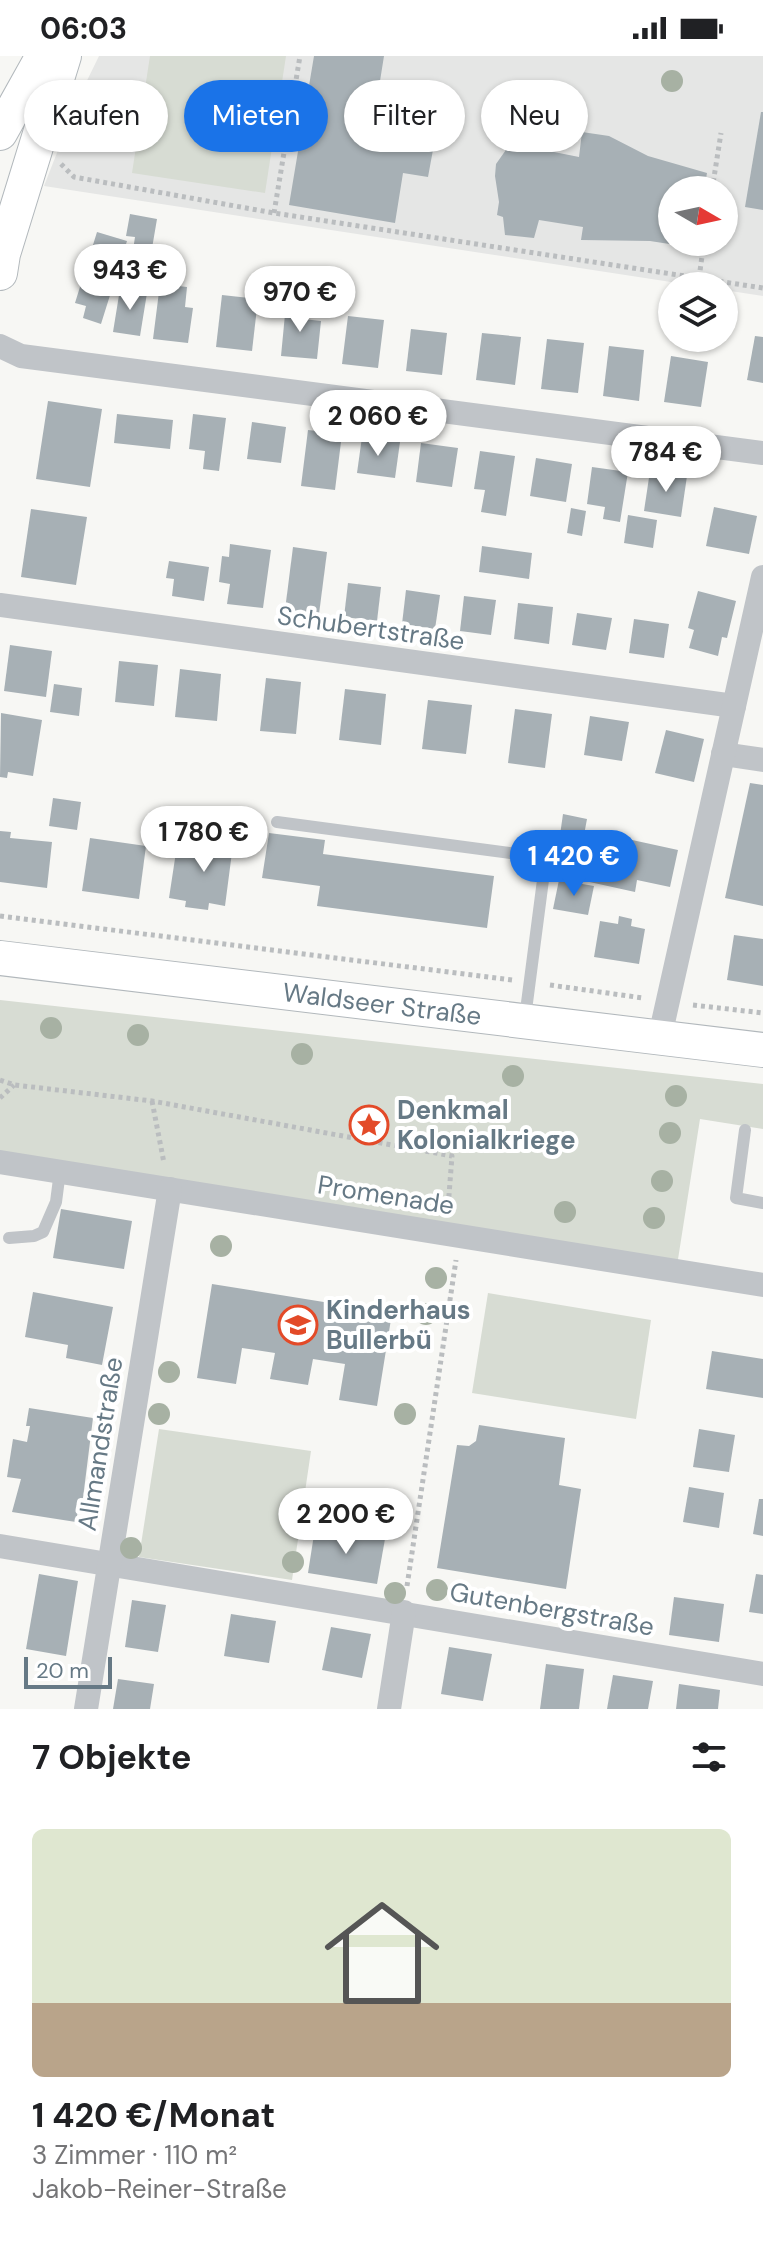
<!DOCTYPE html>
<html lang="de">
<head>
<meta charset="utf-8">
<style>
	body { margin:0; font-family:"DM Sans",sans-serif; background:#f6f6f6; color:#202124; height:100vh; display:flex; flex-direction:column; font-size:30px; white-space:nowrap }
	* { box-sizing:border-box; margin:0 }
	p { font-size:26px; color:#757577 }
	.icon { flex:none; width:44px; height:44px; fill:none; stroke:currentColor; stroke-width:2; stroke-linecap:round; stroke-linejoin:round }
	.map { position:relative; height:1653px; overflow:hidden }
	.panel { display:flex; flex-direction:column; background:#fff; flex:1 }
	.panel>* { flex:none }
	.top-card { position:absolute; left:24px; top:24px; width:716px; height:72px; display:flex; gap:16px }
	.needle { width:52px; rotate:99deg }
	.tools { position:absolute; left:658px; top:120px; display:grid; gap:16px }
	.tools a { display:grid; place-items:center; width:80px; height:80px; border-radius:50%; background:#fff; box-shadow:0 2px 6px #0004; font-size:40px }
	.scale { position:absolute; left:24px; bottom:20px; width:88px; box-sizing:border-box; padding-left:8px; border:4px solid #667985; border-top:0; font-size:22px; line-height:28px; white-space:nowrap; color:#667985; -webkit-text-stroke:6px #fff; paint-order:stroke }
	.price { position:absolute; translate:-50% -68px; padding:0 18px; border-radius:28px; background:#fff; color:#222; font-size:26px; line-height:52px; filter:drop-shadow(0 2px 4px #0008) }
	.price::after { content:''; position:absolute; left:50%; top:48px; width:24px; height:18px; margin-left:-12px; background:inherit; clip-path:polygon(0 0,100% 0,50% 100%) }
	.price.active { background:#1a73e8; color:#fff }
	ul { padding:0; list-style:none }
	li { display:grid; align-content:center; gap:16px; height:424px; padding:0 32px }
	li span { display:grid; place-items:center; height:248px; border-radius:12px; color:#555 }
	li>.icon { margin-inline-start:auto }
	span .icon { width:144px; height:144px; fill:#fffc; stroke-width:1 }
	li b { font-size:34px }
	h2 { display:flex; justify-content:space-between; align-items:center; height:96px; padding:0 32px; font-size:34px }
	.tag { padding:0 28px; border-radius:36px; background:#fff; box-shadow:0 2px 6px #0004; font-size:28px; line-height:72px }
	.tag.active { background:#1a73e8; color:#fff }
	.status { display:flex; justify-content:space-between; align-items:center; height:56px; padding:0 40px; background:#fff; direction:ltr }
	.status svg { height:22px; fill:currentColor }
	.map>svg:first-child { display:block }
	.built { fill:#e5e6e5; fill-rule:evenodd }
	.green { fill:#d7dcd3 }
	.building { fill:#a7b0b5 }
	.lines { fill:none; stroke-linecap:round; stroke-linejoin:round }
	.secondary-casing { stroke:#b2b8bc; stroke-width:36 }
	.path { stroke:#babdbf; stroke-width:5; stroke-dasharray:4 4; stroke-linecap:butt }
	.lane { stroke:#c0c4c8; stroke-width:12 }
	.street { stroke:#c0c4c8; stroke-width:24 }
	.secondary { stroke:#fff; stroke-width:34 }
	.tree { fill:#a7b1a3 }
	.labels { text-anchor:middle; stroke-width:8; stroke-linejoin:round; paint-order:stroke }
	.street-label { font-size:26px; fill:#667985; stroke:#fff }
	.poi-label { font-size:26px; font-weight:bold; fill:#667985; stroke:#fff; text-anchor:start }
</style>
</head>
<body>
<div class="status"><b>06:03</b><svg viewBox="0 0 49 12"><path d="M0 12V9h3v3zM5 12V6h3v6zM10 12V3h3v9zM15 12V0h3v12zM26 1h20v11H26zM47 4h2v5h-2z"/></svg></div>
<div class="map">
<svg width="763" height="1653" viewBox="0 0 763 1653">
	<rect width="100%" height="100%" fill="#f7f7f4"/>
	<path class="built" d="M99,0H763V240L724,234V230H697L44,130L78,43ZM672,134H724V186H672Z"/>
	<g class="green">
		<path d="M150,0H286L265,137L132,117Z"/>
		<path d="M0,944L763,1028V1073L700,1063L676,1216L0,1106Z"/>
		<path d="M488,1237L651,1264L636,1363L472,1337Z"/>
		<path d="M159,1373L311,1395L292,1524L139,1501Z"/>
	</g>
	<g class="building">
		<path d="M314,0H384L380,25L418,31L410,79L435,83L428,121L403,117L395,167L289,149Z"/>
		<path d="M761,56H763V154L745,151Z"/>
		<path d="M582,76L609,80L648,100L707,117L704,134H672V186H696L695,192L650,185L581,184L583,171L539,164L534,182L505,179L503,161L497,159L499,146L495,120L496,108L508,91L509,85L517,87L529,80L552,77L549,95L579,101Z"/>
		<path d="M130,158L157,163L149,210L131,207L135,181L126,180Z"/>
		<path d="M97,176L127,185L101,268L83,262L86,250L75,247Z"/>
		<path d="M160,228L187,231L185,251L193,252L188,287L153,283Z"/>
		<path d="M120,233L147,237L140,280L113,276Z"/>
		<path d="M222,239L258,243L252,295L216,291Z"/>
		<path d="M286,248L305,250L303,263L321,265L317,303L281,300Z"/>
		<path d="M348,260L384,264L378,312L342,308Z"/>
		<path d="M411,273L447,277L442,319L406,315Z"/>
		<path d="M482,277L521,281L515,329L476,324Z"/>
		<path d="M755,280L763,281V327L747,324Z"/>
		<path d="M547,283L584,287L578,337L541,333Z"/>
		<path d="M609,290L644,294L639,345L603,340Z"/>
		<path d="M671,300L708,306L701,351L664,346Z"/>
		<path d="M48,345L102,353L90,431L36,423Z"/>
		<path d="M117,358L173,364L170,393L114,387Z"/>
		<path d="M193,358L226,362L219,415L203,413L205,395L189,393Z"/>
		<path d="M252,366L286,371L281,407L247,403Z"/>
		<path d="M308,374L342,378L335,434L301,430Z"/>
		<path d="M362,381L400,386L395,422L357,417Z"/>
		<path d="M421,387L458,392L452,431L416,426Z"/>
		<path d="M480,395L515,400L506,460L481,456L485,434L474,433Z"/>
		<path d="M536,402L572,408L566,446L530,440Z"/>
		<path d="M592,411L628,416L620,466L603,463L605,451L587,448Z"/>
		<path d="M650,415L687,420L681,461L644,455Z"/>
		<path d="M714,451L757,460L749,498L706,490Z"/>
		<path d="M571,452L586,455L582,480L567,477Z"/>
		<path d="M31,453L87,461L76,529L21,521Z"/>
		<path d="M628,459L657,464L653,492L624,487Z"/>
		<path d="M230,488L271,494L263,552L227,548L230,528L219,526L222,500L229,501Z"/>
		<path d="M482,490L532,497L529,523L479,516Z"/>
		<path d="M293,491L327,496L319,558L285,554Z"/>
		<path d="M169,505L209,511L204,545L172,540L174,523L166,522Z"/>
		<path d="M348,527L381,531L377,565L344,561Z"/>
		<path d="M406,534L440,539L435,573L402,568Z"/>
		<path d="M698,535L736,545L727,582L722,581L718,600L689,592L694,574L688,572Z"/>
		<path d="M464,540L496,544L491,579L460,575Z"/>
		<path d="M518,547L553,551L549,588L514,583Z"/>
		<path d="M577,557L612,562L606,594L572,589Z"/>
		<path d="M634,563L669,568L664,602L629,597Z"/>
		<path d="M10,589L52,595L46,641L4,635Z"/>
		<path d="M119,605L158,609L154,650L115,646Z"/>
		<path d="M180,613L221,618L217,665L175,661Z"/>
		<path d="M266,622L301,626L296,678L260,675Z"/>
		<path d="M54,628L82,632L79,660L50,656Z"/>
		<path d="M345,633L386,638L381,689L339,684Z"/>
		<path d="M428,644L472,649L466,698L422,693Z"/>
		<path d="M515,653L552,658L545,712L508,707Z"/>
		<path d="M1,657L42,664L33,720L8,716L7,722L0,721Z"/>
		<path d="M590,660L629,666L622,705L584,699Z"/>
		<path d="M666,674L704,683L694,726L655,717Z"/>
		<path d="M750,727L763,729V850L725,842Z"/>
		<path d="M53,742L81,746L77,774L49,770Z"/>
		<path d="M563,758L587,763L582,790L559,786Z"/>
		<path d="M0,775L11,776L10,782L52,786L47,832L0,826Z"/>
		<path d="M208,777L234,781L225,850L209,847L208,854L185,851L186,845L169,842L176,796L205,800Z"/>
		<path d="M269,777L325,784L323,798L494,820L487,872L317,850L320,830L262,822Z"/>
		<path d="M90,782L146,790L139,843L82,835Z"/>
		<path d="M623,782L678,794L670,831L637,824L635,836L585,825L591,800L618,806Z"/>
		<path d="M559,824L594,830L588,859L553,853Z"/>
		<path d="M619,860L632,863L631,870L645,873L639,908L594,901L600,865L618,868Z"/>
		<path d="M734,879L763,883V930L727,924Z"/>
		<path d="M61,1153L132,1165L124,1213L53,1202Z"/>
		<path d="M212,1228L392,1257L377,1350L339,1344L345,1308L313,1303L308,1329L270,1323L275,1297L242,1292L236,1328L197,1322Z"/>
		<path d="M33,1236L113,1251L102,1309L66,1302L68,1289L25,1281Z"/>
		<path d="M712,1295L763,1303V1342L706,1333Z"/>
		<path d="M29,1352L93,1362L83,1442H80L76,1466L12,1456L21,1423L7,1421L13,1383L27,1386L30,1370H26Z"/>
		<path d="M479,1369L565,1382L559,1429L581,1433L566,1533L437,1512L457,1389L469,1390L476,1385Z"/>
		<path d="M699,1373L735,1379L729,1416L693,1411Z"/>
		<path d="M689,1431L724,1437L719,1472L683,1466Z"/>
		<path d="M759,1443H763V1480L753,1478Z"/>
		<path d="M315,1472L385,1483L377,1528L308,1517Z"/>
		<path d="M39,1518L78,1525L66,1600L26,1593Z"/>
		<path d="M756,1518L763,1519V1558L749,1556Z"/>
		<path d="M674,1541L724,1548L719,1586L669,1579Z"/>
		<path d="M132,1544L166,1549L158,1596L125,1591Z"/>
		<path d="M231,1558L276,1565L269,1607L224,1600Z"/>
		<path d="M331,1571L371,1578L362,1622L322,1614Z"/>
		<path d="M449,1591L492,1598L483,1645L441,1638Z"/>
		<path d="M546,1608L584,1613L579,1653H540Z"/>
		<path d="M613,1619L653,1625L648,1653H607Z"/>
		<path d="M118,1623L154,1628L150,1653H113Z"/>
		<path d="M679,1628L720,1634L718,1653H676Z"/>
	</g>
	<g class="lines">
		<defs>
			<g id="secondary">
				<path d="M0,77L43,0"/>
				<path d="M0,217L3,198L64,0"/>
				<path d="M0,902L763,994"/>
			</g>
		</defs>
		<use href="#secondary" class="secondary-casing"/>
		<g class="path">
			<path d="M61,108L74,121L274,157L763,232"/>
			<path d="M712,134L721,77"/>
			<path d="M274,157L300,0"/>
			<path d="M699,222L704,186"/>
			<path d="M0,860L512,924"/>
			<path d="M550,929L643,942"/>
			<path d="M693,949L763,957"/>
			<path d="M0,1024L15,1029L152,1045L452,1100L448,1152"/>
			<path d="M0,1042L14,1029"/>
			<path d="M152,1045L164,1107"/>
			<path d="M407,1530L456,1204"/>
		</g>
		<g class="lane">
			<path d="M277,766L525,799L537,809L543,824L525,962"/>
			<path d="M745,1074L736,1142L763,1147"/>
			<path d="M9,1182L34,1180L43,1176L56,1146L60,1115"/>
		</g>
		<g class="street">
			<path d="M0,290L21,300L763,397"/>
			<path d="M0,549L734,650"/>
			<path d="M723,698L763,704"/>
			<path d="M660,980L763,521"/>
			<path d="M0,1106L763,1229"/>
			<path d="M0,1490L763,1618"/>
			<path d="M86,1653L170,1133"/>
			<path d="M389,1653L404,1556"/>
		</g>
		<use href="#secondary" class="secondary"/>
	</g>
	<g class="tree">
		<circle cx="672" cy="25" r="11"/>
		<circle cx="557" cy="41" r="11"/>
		<circle cx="51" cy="972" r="11"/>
		<circle cx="138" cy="979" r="11"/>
		<circle cx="302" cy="998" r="11"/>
		<circle cx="513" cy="1020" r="11"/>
		<circle cx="676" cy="1040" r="11"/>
		<circle cx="670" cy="1077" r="11"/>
		<circle cx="662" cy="1125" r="11"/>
		<circle cx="565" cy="1156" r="11"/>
		<circle cx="654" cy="1162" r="11"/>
		<circle cx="221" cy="1190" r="11"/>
		<circle cx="436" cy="1222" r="11"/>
		<circle cx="426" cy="1258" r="11"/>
		<circle cx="169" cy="1316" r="11"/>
		<circle cx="159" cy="1358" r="11"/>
		<circle cx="405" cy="1358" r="11"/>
		<circle cx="131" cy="1492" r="11"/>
		<circle cx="293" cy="1506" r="11"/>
		<circle cx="437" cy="1534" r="11"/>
		<circle cx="395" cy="1537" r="11"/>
	</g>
	<defs>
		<symbol id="sight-ring" viewBox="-11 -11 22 22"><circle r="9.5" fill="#fff" stroke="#e34a28" stroke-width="1.5"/><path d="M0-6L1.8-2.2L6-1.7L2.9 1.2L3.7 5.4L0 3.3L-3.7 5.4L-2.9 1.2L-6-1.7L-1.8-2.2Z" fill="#e34a28"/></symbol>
		<symbol id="school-ring" viewBox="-11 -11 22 22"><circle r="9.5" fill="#fff" stroke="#e34a28" stroke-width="1.5"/><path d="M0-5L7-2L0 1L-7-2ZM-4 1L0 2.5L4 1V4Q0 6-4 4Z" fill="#e34a28"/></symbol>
	</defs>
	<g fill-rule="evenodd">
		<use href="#sight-ring" x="347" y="1047" width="44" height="44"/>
		<use href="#school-ring" x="276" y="1247" width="44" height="44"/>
	</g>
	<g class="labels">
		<g class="street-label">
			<text transform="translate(371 572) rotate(8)" y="9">Schubertstraße</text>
			<text transform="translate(382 948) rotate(7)" y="9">Waldseer Straße</text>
			<text transform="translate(386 1139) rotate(9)" y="9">Promenade</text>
			<text transform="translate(100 1388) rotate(-81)" y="9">Allmandstraße</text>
			<text transform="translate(552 1553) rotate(10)" y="9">Gutenbergstraße</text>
		</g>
		<g class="poi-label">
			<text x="397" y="1063">Denkmal<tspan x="397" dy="30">Kolonialkriege</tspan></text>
			<text x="326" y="1263">Kinderhaus<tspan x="326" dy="30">Bullerbü</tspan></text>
		</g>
	</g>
</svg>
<div class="tools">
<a><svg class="needle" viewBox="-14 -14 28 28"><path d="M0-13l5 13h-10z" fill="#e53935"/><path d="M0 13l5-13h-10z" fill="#757577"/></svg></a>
<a><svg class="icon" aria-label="layers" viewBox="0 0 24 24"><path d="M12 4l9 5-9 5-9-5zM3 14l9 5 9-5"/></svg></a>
</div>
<div class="scale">20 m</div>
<b class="price" style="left:130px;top:256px">943 €</b>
<b class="price" style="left:300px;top:278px">970 €</b>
<b class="price" style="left:378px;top:402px">2 060 €</b>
<b class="price" style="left:666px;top:438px">784 €</b>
<b class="price" style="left:204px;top:818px">1 780 €</b>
<b class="price active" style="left:574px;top:842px">1 420 €</b>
<b class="price" style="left:346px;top:1500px">2 200 €</b>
<div class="top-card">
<a class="tag">Kaufen</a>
<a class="tag active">Mieten</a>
<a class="tag">Filter</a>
<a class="tag">Neu</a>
</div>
</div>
<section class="panel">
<h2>7 Objekte<svg class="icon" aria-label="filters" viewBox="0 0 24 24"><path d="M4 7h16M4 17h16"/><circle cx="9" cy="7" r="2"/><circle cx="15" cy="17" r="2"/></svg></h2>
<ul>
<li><span style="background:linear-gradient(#dfe7d0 70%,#b9a48a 0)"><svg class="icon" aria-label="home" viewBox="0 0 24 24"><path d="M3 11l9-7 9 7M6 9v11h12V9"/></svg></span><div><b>1 420 €/Monat</b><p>3 Zimmer · 110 m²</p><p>Jakob-Reiner-Straße</p></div></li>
</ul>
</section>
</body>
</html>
